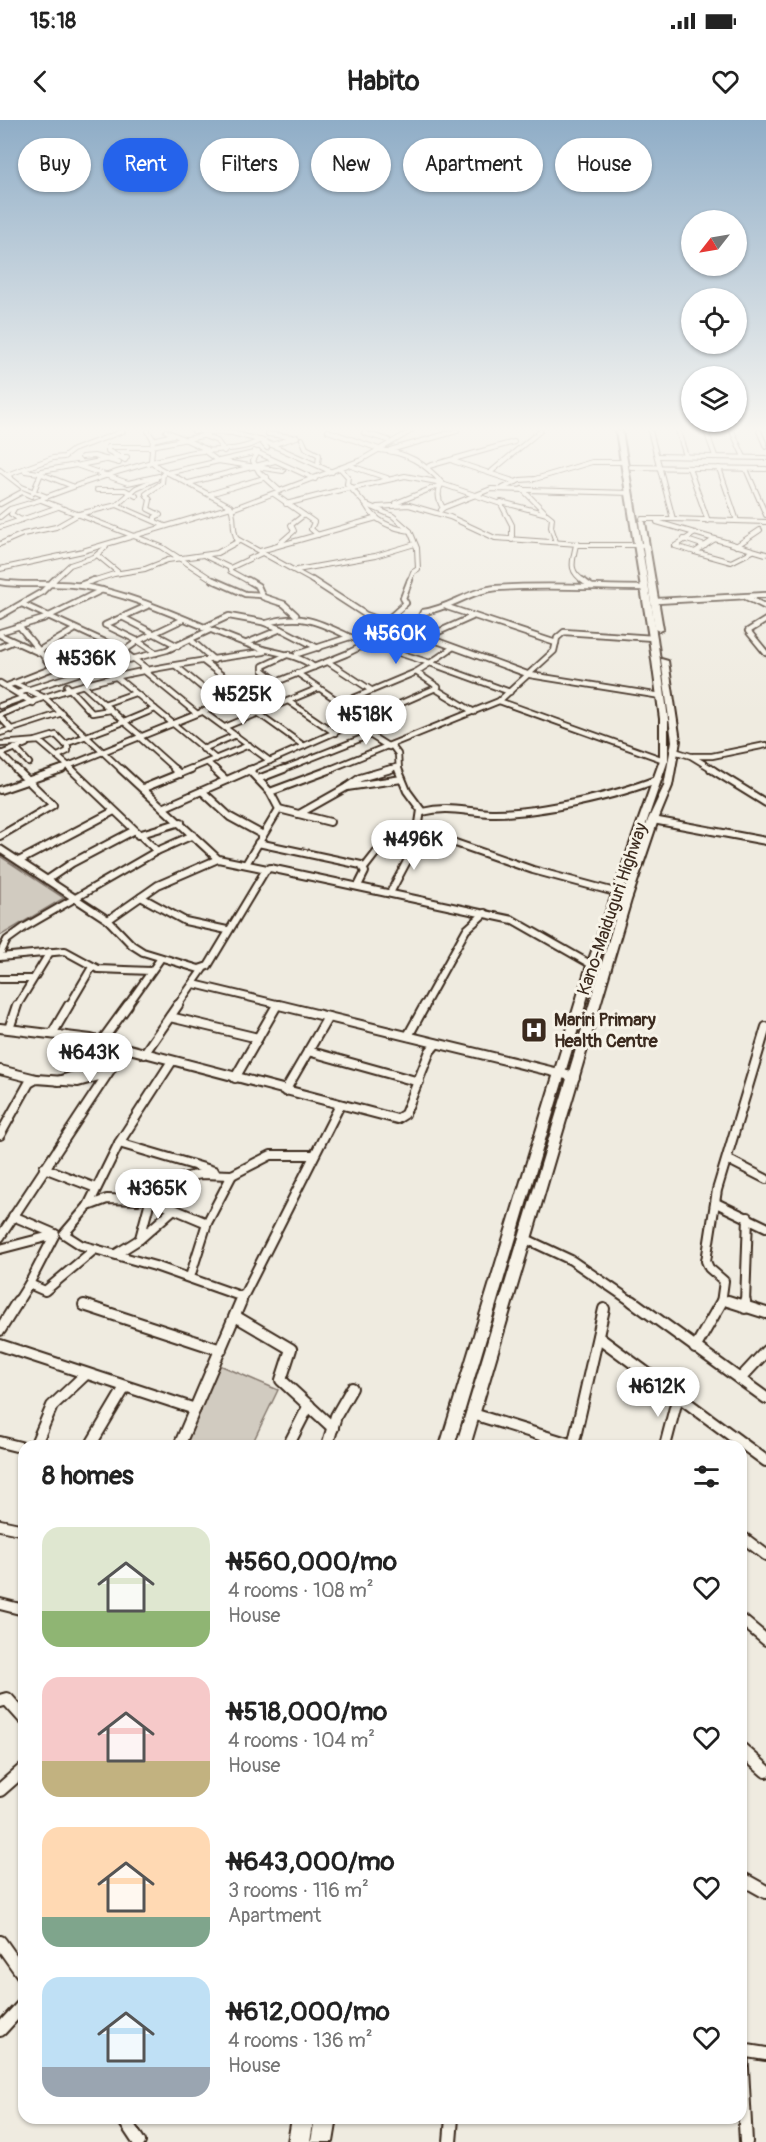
<!DOCTYPE html>
<html lang="en">
<head>
<meta charset="utf-8">
<style>
	body { margin:0; font-family:Pangolin,sans-serif; background:#f6f6f6; color:#222; height:100vh; display:flex; flex-direction:column; font-size:22px; white-space:nowrap }
	* { box-sizing:border-box; margin:0 }
	p { font-size:20px; color:#767676 }
	.icon { flex:none; width:33px; height:33px; fill:none; stroke:currentColor; stroke-width:2; stroke-linecap:round; stroke-linejoin:round }
	.map { position:relative; flex:1; overflow:hidden }
	.drawer { position:absolute; left:18px; top:1320px; width:729px; height:684px; display:flex; flex-direction:column; background:#fff; border-radius:18px; box-shadow:0 2px 4px #0004 }
	.drawer>* { flex:none }
	.banner { position:absolute; left:18px; top:18px; width:730px; height:54px; display:flex; gap:12px }
	.needle { width:39px; rotate:239deg }
	.fabs { position:absolute; left:681px; top:90px; display:grid; gap:12px }
	.fabs a { display:grid; place-items:center; width:66px; height:66px; border-radius:50%; background:#fff; box-shadow:0 2px 4px #0004; font-size:30px }
	.price { position:absolute; translate:-50% -51px; padding:0 14px; border-radius:21px; background:#fff; color:#222; font-size:20px; line-height:39px; filter:drop-shadow(0 2px 3px #0008) }
	.price::after { content:''; position:absolute; left:50%; top:36px; width:18px; height:14px; margin-left:-9px; background:inherit; clip-path:polygon(0 0,100% 0,50% 100%) }
	.price.selected { background:#2563eb; color:#fff }
	ul { padding:0; list-style:none }
	li { display:flex; align-items:center; gap:18px; height:150px; padding:0 24px }
	li span { display:grid; place-items:center; flex:none; width:168px; height:120px; border-radius:18px; color:#555 }
	li>.icon { margin-inline-start:auto }
	span .icon { width:72px; height:72px; fill:#fffc; stroke-width:1 }
	li b { font-size:26px }
	h2 { display:flex; justify-content:space-between; align-items:center; height:72px; padding:0 24px; font-size:26px }
	.chip { padding:0 21px; border-radius:27px; background:#fff; box-shadow:0 2px 4px #0004; font-size:21px; line-height:54px }
	.chip.selected { background:#2563eb; color:#fff }
	.status { display:flex; justify-content:space-between; align-items:center; height:42px; padding:0 30px; background:#fff; direction:ltr }
	.status svg { height:16px; fill:currentColor }
	header { display:flex; justify-content:space-between; align-items:center; height:78px; padding:0 24px; background:#fff; font-size:27px; font-weight:700 }
	.map>svg:first-child { display:block }
	.green { fill:#d1cbc0; stroke:#867a6f; stroke-width:1.5 }
	.lines { fill:none; stroke-linecap:round; stroke-linejoin:round }
	.minor-far5-casing { stroke:#3b2a1e; stroke-width:6 }
	.minor-far4-casing { stroke:#3b2a1e; stroke-width:8 }
	.minor-far3-casing { stroke:#3b2a1e; stroke-width:10 }
	.minor-far2-casing { stroke:#3b2a1e; stroke-width:12 }
	.minor-far1-casing { stroke:#3b2a1e; stroke-width:14 }
	.minor-casing { stroke:#3b2a1e; stroke-width:16 }
	.highway-casing { stroke:#3b2a1e; stroke-width:4 }
	.minor-far5 { stroke:#f7f3e8; stroke-width:4 }
	.minor-far4 { stroke:#f7f3e8; stroke-width:4.5 }
	.minor-far3 { stroke:#f7f3e8; stroke-width:6 }
	.minor-far2 { stroke:#f7f3e8; stroke-width:8 }
	.minor-far1 { stroke:#f7f3e8; stroke-width:10 }
	.minor { stroke:#f7f3e8; stroke-width:12 }
	.highway { fill:#f7f3e8; fill-rule:evenodd }
	.labels { text-anchor:middle; stroke-width:6; stroke-linejoin:round; paint-order:stroke }
	.street-label { font-size:18px; fill:#3b2a1e; stroke:#f7f3e8 }
	.poi-label { font-size:18px; font-weight:bold; fill:#3b2a1e; stroke:#f7f3e8; text-anchor:start }
</style>
</head>
<body>
<div class="status"><b>15:18</b><svg viewBox="0 0 49 12"><path d="M0 12V9h3v3zM5 12V6h3v6zM10 12V3h3v9zM15 12V0h3v12zM26 1h20v11H26zM47 4h2v5h-2z"/></svg></div>
<header><svg class="icon" aria-label="back" viewBox="0 0 24 24"><path d="M15 5l-7 7 7 7"/></svg>Habito<svg class="icon" aria-label="heart" viewBox="0 0 24 24"><path d="M12 20l-8-8c-3-5 5-10 8-4 3-6 11-1 8 4z"/></svg></header>
<div class="map">
<svg width="766" height="2022" viewBox="0 0 766 2022">
	<rect width="100%" height="100%" fill="#efebe0"/>
	<filter id="ink" filterUnits="userSpaceOnUse"><feTurbulence type="fractalNoise" baseFrequency=".0167" numOctaves="2"/><feDisplacementMap in="SourceGraphic" scale="12" xChannelSelector="R" yChannelSelector="G"/><feConvolveMatrix kernelMatrix="1 2 1 2 8 2 1 2 1" color-interpolation-filters="sRGB"/></filter>
	<g filter="url(#ink)">
		<g class="green">
			<path d="M0,736L64,778L0,816Z"/>
			<path d="M215,1243L278,1270L251,1326H184Z"/>
		</g>
		<g class="lines">
			<defs>
				<g id="minor-far5">
					<path d="M148,311L153,319L151,341L159,348L230,386C236,396 231,408 237,419L315,462"/>
					<path d="M166,311L206,329"/>
					<path d="M194,311L232,313L263,321L332,352"/>
					<path d="M328,311L379,329"/>
					<path d="M366,311L364,313L388,320"/>
					<path d="M678,311L686,336"/>
					<path d="M706,311L715,336"/>
					<path d="M732,311L744,337"/>
					<path d="M759,311L766,327"/>
					<path d="M268,314L292,317"/>
					<path d="M204,316L217,321L224,331"/>
					<path d="M302,319L306,328L319,335L318,344"/>
					<path d="M153,320L173,315"/>
					<path d="M271,325L297,317"/>
					<path d="M152,326L207,315"/>
					<path d="M203,330L218,341L283,351"/>
					<path d="M379,330C406,332 425,343 442,363C437,371 438,380 443,388L441,390"/>
					<path d="M390,330L457,311"/>
					<path d="M254,331L315,359"/>
					<path d="M258,332L253,341L259,352L280,371"/>
					<path d="M657,336L766,338"/>
					<path d="M82,337L94,336L119,343"/>
					<path d="M120,337H127L125,340Z"/>
					<path d="M120,337L108,331V327H152"/>
					<path d="M453,341L516,362"/>
					<path d="M80,345L120,337"/>
					<path d="M348,345L387,358"/>
					<path d="M429,346L514,322"/>
					<path d="M631,347L766,349"/>
					<path d="M340,348L348,357L347,364L365,384L393,396L410,411L417,428L418,449L413,452L409,462"/>
					<path d="M689,348L708,401"/>
					<path d="M719,348L737,401"/>
					<path d="M746,349L766,395"/>
					<path d="M0,350L22,367L45,376L41,380L162,427L216,462"/>
					<path d="M25,351L39,353L72,366"/>
					<path d="M492,351L540,311"/>
					<path d="M167,353L258,332"/>
					<path d="M7,355L53,338L64,337L73,330L123,311"/>
					<path d="M156,359L136,368L117,385L165,406"/>
					<path d="M189,363L275,341"/>
					<path d="M442,364L501,384L512,405V420"/>
					<path d="M353,368L405,356L442,363"/>
					<path d="M503,368L520,360L535,359L592,342H625"/>
					<path d="M522,369L544,391"/>
					<path d="M97,370H125L136,376"/>
					<path d="M33,373L42,351L76,345L128,363L159,356"/>
					<path d="M210,374L267,357"/>
					<path d="M274,374L314,402L311,409L318,415"/>
					<path d="M46,377C92,359 139,344 188,333C210,328 241,333 260,320L267,328"/>
					<path d="M501,382L547,394L552,398L551,407L556,422"/>
					<path d="M396,383L440,365"/>
					<path d="M0,384L22,372L31,376"/>
					<path d="M286,384L352,367"/>
					<path d="M366,385C375,402 392,408 410,411"/>
					<path d="M377,387L409,385L450,397L495,418L578,424"/>
					<path d="M443,388L491,369L630,373"/>
					<path d="M232,389L361,340L411,311"/>
					<path d="M0,397L10,389L40,380"/>
					<path d="M642,399H673L650,311"/>
					<path d="M673,399L766,402"/>
					<path d="M21,400L58,387"/>
					<path d="M155,401V397L160,395L148,389L150,380L146,374L162,363L163,354"/>
					<path d="M657,402L766,434"/>
					<path d="M0,407L21,400L11,394L14,389"/>
					<path d="M695,413L675,426L695,432L715,419"/>
					<path d="M684,419L705,426"/>
					<path d="M0,424L23,414L56,407L79,394L117,385"/>
					<path d="M279,424L294,411L291,405L304,395"/>
					<path d="M736,426L760,410"/>
					<path d="M260,431L377,398"/>
					<path d="M695,432L731,442L753,431"/>
					<path d="M97,435L119,453"/>
					<path d="M205,436L230,448"/>
					<path d="M0,449L83,431L231,387"/>
					<path d="M297,450L375,436L415,424"/>
					<path d="M52,462L70,445L94,437L106,427"/>
					<path d="M89,462L114,454L145,449L168,440L217,433L239,421"/>
					<path d="M250,462L230,451V448L262,433"/>
					<path d="M585,462C568,451 572,443 576,425H642"/>
				</g>
				<g id="minor-far4">
					<path d="M213,460L245,474L261,475"/>
					<path d="M248,460L258,466L263,477L284,484L296,495"/>
					<path d="M312,460L366,495L530,555L661,576"/>
					<path d="M582,460L592,467"/>
					<path d="M0,462C27,467 55,461 82,466C141,476 194,505 250,525C271,533 296,533 314,547"/>
					<path d="M80,465L94,460"/>
					<path d="M746,477L766,487"/>
					<path d="M657,481L766,475"/>
					<path d="M22,484L120,529L146,548"/>
					<path d="M147,486L105,505L138,521L182,500"/>
					<path d="M447,487L556,523"/>
					<path d="M0,496L42,472L54,460"/>
					<path d="M122,497L178,526"/>
					<path d="M766,500L748,511L766,533"/>
					<path d="M386,501L406,483L403,478L410,460"/>
					<path d="M267,503C303,493 318,502 350,517"/>
					<path d="M19,506L41,533"/>
					<path d="M203,508L229,496L262,502L281,509"/>
					<path d="M0,512L43,499L102,470"/>
					<path d="M0,515L42,534L51,547"/>
					<path d="M427,517L472,497"/>
					<path d="M192,521L214,540"/>
					<path d="M247,523L281,509L318,528"/>
					<path d="M0,527L12,522"/>
					<path d="M40,530L74,510"/>
					<path d="M297,534L350,517L430,543L452,528"/>
					<path d="M203,541L245,573"/>
					<path d="M328,542L371,570"/>
					<path d="M83,545L124,531L138,521L156,533"/>
					<path d="M176,546L221,583"/>
					<path d="M142,549L196,593"/>
					<path d="M89,550L167,530L210,510"/>
					<path d="M297,553L366,600"/>
					<path d="M115,556L216,639"/>
					<path d="M277,561L263,550V546L289,534"/>
					<path d="M0,563L33,583"/>
					<path d="M14,563L45,578L122,650"/>
					<path d="M83,565L124,602L155,589"/>
					<path d="M7,566L112,525"/>
					<path d="M67,566L92,593L110,590"/>
					<path d="M436,569L474,592"/>
					<path d="M18,573L89,550L75,539"/>
					<path d="M288,581L335,613"/>
					<path d="M499,581L664,640"/>
					<path d="M342,583L416,552L430,543L510,572"/>
					<path d="M104,584L135,573"/>
					<path d="M0,586L25,577"/>
					<path d="M202,591L270,641"/>
					<path d="M258,593L304,626"/>
					<path d="M0,595C84,557 173,544 264,532"/>
					<path d="M0,597L12,610"/>
					<path d="M354,605L389,627"/>
					<path d="M225,607L319,568"/>
					<path d="M0,613L62,593"/>
					<path d="M139,617L176,650"/>
					<path d="M36,621L56,615L68,627V631L58,636"/>
					<path d="M0,624L39,621L73,650"/>
					<path d="M65,624L124,602L141,616"/>
					<path d="M392,626L398,634L399,650"/>
					<path d="M15,628L29,643"/>
					<path d="M203,629L236,615"/>
					<path d="M674,631L691,636L714,650"/>
					<path d="M0,633L17,650"/>
					<path d="M1,634L26,624"/>
					<path d="M693,636H712L766,625"/>
					<path d="M208,643L216,650"/>
					<path d="M58,650L346,534L420,498L423,492C449,489 470,470 497,468C546,464 596,468 645,468"/>
					<path d="M188,650L249,625"/>
					<path d="M249,650L438,567L416,552"/>
					<path d="M281,650L370,615"/>
					<path d="M328,650L499,581L554,531L557,518L564,512L653,518"/>
					<path d="M386,650L396,647"/>
				</g>
				<g id="minor-far3">
					<path d="M121,649L218,739L267,749"/>
					<path d="M174,649L180,654"/>
					<path d="M214,649L226,660"/>
					<path d="M398,649L407,671L421,690L418,710L421,715"/>
					<path d="M711,649L766,683"/>
					<path d="M249,650L270,672"/>
					<path d="M258,659L284,649"/>
					<path d="M347,667L360,658L391,649"/>
					<path d="M144,668L191,649"/>
					<path d="M0,670L62,649"/>
					<path d="M202,671L230,697L263,715"/>
					<path d="M165,687L252,649"/>
					<path d="M279,689L330,702"/>
					<path d="M422,692C450,685 464,692 491,693C536,694 616,676 658,659"/>
					<path d="M299,694L347,667L402,659"/>
					<path d="M653,700L766,721"/>
					<path d="M138,715L181,702"/>
					<path d="M0,716L53,685L16,649"/>
					<path d="M258,723L361,745L365,752L358,766"/>
					<path d="M0,729L108,800L132,825L143,832L199,849L208,846L265,751L270,748L513,800L592,845"/>
					<path d="M157,731L193,715"/>
					<path d="M19,741L114,691"/>
					<path d="M246,744L279,689L270,672L332,649"/>
					<path d="M365,747L393,711L398,710L441,718L533,750L615,772"/>
					<path d="M47,760L72,743L133,711"/>
					<path d="M390,773L421,715"/>
					<path d="M141,777L185,801L227,810"/>
					<path d="M108,800L158,765L218,739"/>
					<path d="M0,834L7,820L25,807L157,731L71,649"/>
					<path d="M0,837L65,831L98,849L151,851"/>
					<path d="M0,859H31"/>
					<path d="M194,864L285,886"/>
					<path d="M17,886L50,832"/>
					<path d="M69,886L92,847"/>
					<path d="M127,886L161,838"/>
					<path d="M177,886L203,849"/>
					<path d="M276,886L277,884"/>
					<path d="M424,886L466,810L485,793"/>
				</g>
				<g id="minor-far2">
					<path d="M279,885L575,957"/>
					<path d="M170,897L258,918L277,885"/>
					<path d="M0,908L91,919L397,999L405,994L430,931L436,924"/>
					<path d="M9,909L17,885"/>
					<path d="M52,914L69,885"/>
					<path d="M408,916L425,885"/>
					<path d="M101,922L128,885"/>
					<path d="M308,931L419,962"/>
					<path d="M144,934L178,885"/>
					<path d="M0,950L36,959"/>
					<path d="M235,958L258,918"/>
					<path d="M58,961L114,943"/>
					<path d="M285,971L328,897"/>
					<path d="M0,1015L29,963L36,959L78,962L106,954"/>
					<path d="M119,1023L214,1051"/>
					<path d="M727,1039L766,1059"/>
					<path d="M44,1048L96,1068"/>
					<path d="M145,1077L207,1103L190,1157"/>
					<path d="M716,1083L766,1107"/>
					<path d="M88,1086L119,1023L172,941"/>
					<path d="M13,1096L55,1114L29,1164"/>
					<path d="M207,1103L232,1055"/>
					<path d="M0,1117L124,929"/>
					<path d="M140,1118L151,1077"/>
					<path d="M524,1118L571,1140L634,1183"/>
					<path d="M0,1129L54,1115"/>
					<path d="M116,1134L140,1119L174,1089"/>
					<path d="M243,1177L155,1146L81,1125L64,1114L88,1086L107,1079L138,1080L168,1061L201,1054L232,1055L271,1035H314"/>
					<path d="M723,1180L733,1183"/>
					<path d="M17,1183L29,1164L45,1171L95,1129"/>
					<path d="M240,1183L340,985"/>
					<path d="M721,1183L724,1161L709,1148L706,1141L717,1070L766,907"/>
					<path d="M745,1183L748,1097"/>
				</g>
				<g id="minor-far1">
					<path d="M632,1181L766,1278"/>
					<path d="M728,1181L766,1193"/>
					<path d="M84,1185L221,1230"/>
					<path d="M745,1188V1181"/>
					<path d="M235,1196L291,1229L281,1260L333,1308"/>
					<path d="M0,1210L18,1181"/>
					<path d="M598,1217L766,1341"/>
					<path d="M0,1225L195,1289"/>
					<path d="M695,1228L722,1181"/>
					<path d="M740,1259L766,1231"/>
					<path d="M473,1294L573,1325"/>
					<path d="M0,1322L24,1328"/>
					<path d="M35,1326L52,1286L86,1254"/>
					<path d="M90,1326L125,1267"/>
					<path d="M179,1326L241,1181"/>
					<path d="M288,1326L309,1285"/>
					<path d="M327,1326L336,1296L352,1268"/>
					<path d="M573,1326L604,1189"/>
					<path d="M665,1326L678,1276"/>
					<path d="M0,1405L24,1410"/>
					<path d="M741,1416L766,1435"/>
					<path d="M0,1484L24,1490"/>
					<path d="M741,1499L766,1520"/>
				</g>
				<g id="minor">
					<path d="M0,1581L7,1579L24,1598"/>
					<path d="M741,1629L766,1651"/>
					<path d="M0,1670L24,1649"/>
					<path d="M741,1758L766,1772"/>
					<path d="M0,1822L24,1856"/>
					<path d="M0,1910L24,1884"/>
					<path d="M741,1930L746,2022"/>
					<path d="M741,1930L766,1934"/>
					<path d="M123,1998L139,2022"/>
					<path d="M450,2022L452,1998"/>
				</g>
				<g id="highway">
					<path d="M616,311H622L657,518L668,599V640L597,845L454,1326H440L587,845L660,640V599L649,518Z"/>
					<path d="M642,400L645,402L663,509L659,511L655,509L639,402Z"/>
					<path d="M661,539L668,541L680,621L672,666L658,700L631,780L470,1326H456L621,780L648,700L664,666L672,621Z"/>
					<path d="M292,1998H314L310,2022H288Z"/>
					<path d="M315,1998H337L333,2022H311Z"/>
				</g>
			</defs>
			<use href="#minor-far5" class="minor-far5-casing"/>
			<use href="#minor-far4" class="minor-far4-casing"/>
			<use href="#minor-far3" class="minor-far3-casing"/>
			<use href="#minor-far2" class="minor-far2-casing"/>
			<use href="#minor-far1" class="minor-far1-casing"/>
			<use href="#minor" class="minor-casing"/>
			<use href="#highway" class="highway-casing"/>
			<use href="#minor-far5" class="minor-far5"/>
			<use href="#minor-far4" class="minor-far4"/>
			<use href="#minor-far3" class="minor-far3"/>
			<use href="#minor-far2" class="minor-far2"/>
			<use href="#minor-far1" class="minor-far1"/>
			<use href="#minor" class="minor"/>
			<use href="#highway" class="highway"/>
		</g>
	</g>
	<linearGradient id="sky" x2="0" y2="1"><stop stop-color="#8fadc7"/><stop offset="0.52" stop-color="#f8f6f1"/><stop offset="1" stop-color="#f8f6f1" stop-opacity="0"/></linearGradient>
	<rect width="766" height="594" fill="url(#sky)"/>
	<defs>
		<symbol id="hospital-square" viewBox="-11 -11 22 22"><rect x="-9" y="-9" width="18" height="18" rx="4" fill="#3b2a1e" stroke="#f7f3e8"/><path d="M-5-5h3v3.5h4V-5h3V5h-3V1.5h-4V5h-3Z" fill="#fff"/></symbol>
	</defs>
	<g fill-rule="evenodd">
		<use href="#hospital-square" x="519" y="895" width="30" height="30"/>
	</g>
	<g class="labels">
		<g class="street-label">
			<text transform="translate(612 789) rotate(-71)" y="6">Kano-Maiduguri Highway</text>
		</g>
		<g class="poi-label">
			<text x="554" y="906">Mariri Primary<tspan x="554" dy="21">Health Centre</tspan></text>
		</g>
	</g>
</svg>
<div class="fabs">
<a><svg class="needle" viewBox="-14 -14 28 28"><path d="M0-13l5 13h-10z" fill="#e53935"/><path d="M0 13l5-13h-10z" fill="#767676"/></svg></a>
<a><svg class="icon" aria-label="locate" viewBox="0 0 24 24"><circle cx="12" cy="12" r="6"/><path d="M12 2v4M12 18v4M2 12h4M18 12h4"/></svg></a>
<a><svg class="icon" aria-label="layers" viewBox="0 0 24 24"><path d="M12 4l9 5-9 5-9-5zM3 14l9 5 9-5"/></svg></a>
</div>
<b class="price selected" style="left:396px;top:545px">₦560K</b>
<b class="price" style="left:87px;top:570px">₦536K</b>
<b class="price" style="left:243px;top:606px">₦525K</b>
<b class="price" style="left:366px;top:626px">₦518K</b>
<b class="price" style="left:414px;top:751px">₦496K</b>
<b class="price" style="left:90px;top:964px">₦643K</b>
<b class="price" style="left:158px;top:1100px">₦365K</b>
<b class="price" style="left:658px;top:1298px">₦612K</b>
<div class="banner">
<a class="chip">Buy</a>
<a class="chip selected">Rent</a>
<a class="chip">Filters</a>
<a class="chip">New</a>
<a class="chip">Apartment</a>
<a class="chip">House</a>
</div>
<section class="drawer">
<h2>8 homes<svg class="icon" aria-label="filters" viewBox="0 0 24 24"><path d="M4 7h16M4 17h16"/><circle cx="9" cy="7" r="2"/><circle cx="15" cy="17" r="2"/></svg></h2>
<ul>
<li><span style="background:linear-gradient(#dfe7d0 70%,#8fb573 0)"><svg class="icon" aria-label="home" viewBox="0 0 24 24"><path d="M3 11l9-7 9 7M6 9v11h12V9"/></svg></span><div><b>₦560,000/mo</b><p>4 rooms · 108 m²</p><p>House</p></div><svg class="icon" aria-label="heart" viewBox="0 0 24 24"><path d="M12 20l-8-8c-3-5 5-10 8-4 3-6 11-1 8 4z"/></svg></li>
<li><span style="background:linear-gradient(#f6c9c9 70%,#c2b280 0)"><svg class="icon" aria-label="home" viewBox="0 0 24 24"><path d="M3 11l9-7 9 7M6 9v11h12V9"/></svg></span><div><b>₦518,000/mo</b><p>4 rooms · 104 m²</p><p>House</p></div><svg class="icon" aria-label="heart" viewBox="0 0 24 24"><path d="M12 20l-8-8c-3-5 5-10 8-4 3-6 11-1 8 4z"/></svg></li>
<li><span style="background:linear-gradient(#ffd9b3 75%,#7fa58c 0)"><svg class="icon" aria-label="home" viewBox="0 0 24 24"><path d="M3 11l9-7 9 7M6 9v11h12V9"/></svg></span><div><b>₦643,000/mo</b><p>3 rooms · 116 m²</p><p>Apartment</p></div><svg class="icon" aria-label="heart" viewBox="0 0 24 24"><path d="M12 20l-8-8c-3-5 5-10 8-4 3-6 11-1 8 4z"/></svg></li>
<li><span style="background:linear-gradient(#bfe0f5 75%,#9aa5b1 0)"><svg class="icon" aria-label="home" viewBox="0 0 24 24"><path d="M3 11l9-7 9 7M6 9v11h12V9"/></svg></span><div><b>₦612,000/mo</b><p>4 rooms · 136 m²</p><p>House</p></div><svg class="icon" aria-label="heart" viewBox="0 0 24 24"><path d="M12 20l-8-8c-3-5 5-10 8-4 3-6 11-1 8 4z"/></svg></li>
</ul>
</section>
</div>
</body>
</html>
